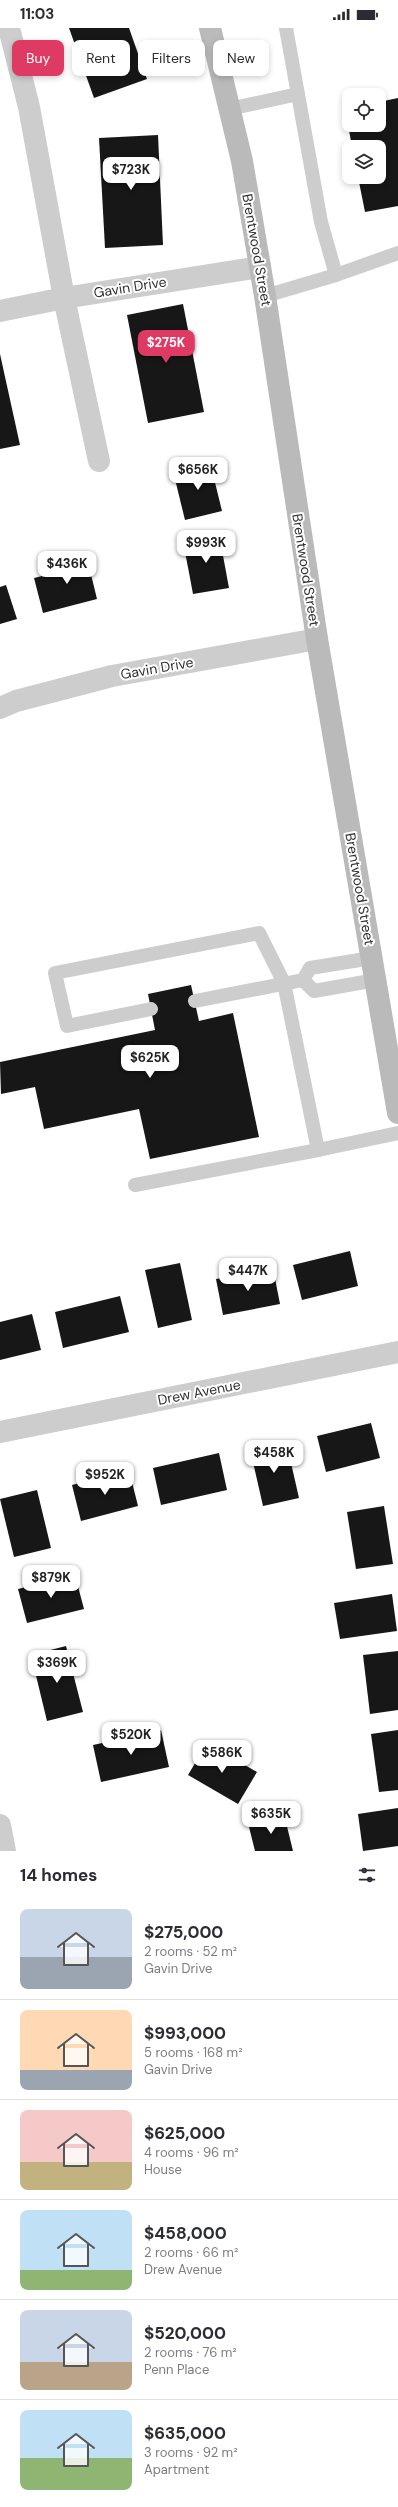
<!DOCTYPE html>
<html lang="en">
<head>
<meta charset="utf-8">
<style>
	body { margin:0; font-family:"DM Sans",sans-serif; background:#f2f2f3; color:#2b2b33; height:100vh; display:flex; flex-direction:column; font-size:15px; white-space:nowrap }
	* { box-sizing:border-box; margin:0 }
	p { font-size:13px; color:#7c7c81 }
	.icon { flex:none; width:22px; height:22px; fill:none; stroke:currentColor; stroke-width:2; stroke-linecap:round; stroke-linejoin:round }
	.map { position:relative; height:1823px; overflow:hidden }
	.sheet { display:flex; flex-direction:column; background:#fff; flex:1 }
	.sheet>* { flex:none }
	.banner { position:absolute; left:12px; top:12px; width:374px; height:36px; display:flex; gap:8px }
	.tools { position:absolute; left:342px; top:60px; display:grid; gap:8px }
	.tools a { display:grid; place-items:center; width:44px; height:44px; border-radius:8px; background:#fff; box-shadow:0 2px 6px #0003; font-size:20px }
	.price { position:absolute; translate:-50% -34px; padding:0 9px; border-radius:8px; background:#fff; color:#222; font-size:13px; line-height:26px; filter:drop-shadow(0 1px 2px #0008) }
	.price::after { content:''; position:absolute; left:50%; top:24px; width:12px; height:9px; margin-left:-6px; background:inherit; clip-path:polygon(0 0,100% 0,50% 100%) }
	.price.selected { background:#df3a63; color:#fff }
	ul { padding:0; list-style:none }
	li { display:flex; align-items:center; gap:12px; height:100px; padding:0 20px }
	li+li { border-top:1px solid #e1e1e2 }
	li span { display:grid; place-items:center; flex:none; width:112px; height:80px; border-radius:8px; color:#555 }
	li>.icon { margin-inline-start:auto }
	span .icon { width:48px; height:48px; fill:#fffc; stroke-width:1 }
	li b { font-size:17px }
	h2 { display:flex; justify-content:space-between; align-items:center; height:48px; padding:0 20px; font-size:17px }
	.tag { padding:0 14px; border-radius:8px; background:#fff; box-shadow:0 2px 6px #0003; font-size:14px; line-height:36px }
	.tag.selected { background:#df3a63; color:#fff }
	.status { display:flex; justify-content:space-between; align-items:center; height:28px; padding:0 20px; background:#fff; direction:ltr }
	.status svg { height:11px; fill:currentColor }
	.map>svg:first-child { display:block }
	.building { fill:#171717 }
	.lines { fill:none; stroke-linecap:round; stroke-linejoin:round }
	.lane { stroke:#cdcdcd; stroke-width:14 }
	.street { stroke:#cdcdcd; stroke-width:22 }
	.secondary { stroke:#bababa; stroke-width:22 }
	.labels { text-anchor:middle; stroke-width:4; stroke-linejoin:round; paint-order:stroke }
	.street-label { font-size:14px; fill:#303030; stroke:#fff }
</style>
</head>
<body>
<div class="status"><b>11:03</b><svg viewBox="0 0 49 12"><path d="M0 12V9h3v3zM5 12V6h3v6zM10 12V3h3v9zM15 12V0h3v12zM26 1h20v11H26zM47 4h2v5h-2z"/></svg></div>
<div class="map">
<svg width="398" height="1823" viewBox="0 0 398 1823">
	<rect width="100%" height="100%" fill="#fff"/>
	<g class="building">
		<path d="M69,0H129L147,51L94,70Z"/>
		<path d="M398,70V178L365,184L358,149H379V119H352L345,80L349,79V97H379V74Z"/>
		<path d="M158,107L163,217L105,220L99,110Z"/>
		<path d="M183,276L204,384L148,395L127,287Z"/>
		<path d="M0,326L20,417L0,421Z"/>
		<path d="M210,434L222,483L185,492L173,443Z"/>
		<path d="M219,506L229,560L193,566L183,513Z"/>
		<path d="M86,526L97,571L43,585L34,550L62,543L59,533Z"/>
		<path d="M6,557L17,591L0,596V559Z"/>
		<path d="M191,957L199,993L233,985L259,1109L150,1131L139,1081L44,1101L35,1059L1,1066L0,1034L155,1002L148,966Z"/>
		<path d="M350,1223L358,1258L302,1272L293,1237Z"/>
		<path d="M180,1235L192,1292L158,1300L145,1242Z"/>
		<path d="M273,1240L280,1276L223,1287L216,1251Z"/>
		<path d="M120,1268L129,1304L63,1320L55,1284Z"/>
		<path d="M32,1286L41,1322L0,1332V1294Z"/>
		<path d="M371,1395L380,1430L326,1444L317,1408Z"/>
		<path d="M286,1413L299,1470L263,1478L250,1421Z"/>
		<path d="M219,1425L227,1462L161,1477L153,1440Z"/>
		<path d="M129,1442L138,1478L81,1493L72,1457Z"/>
		<path d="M37,1462L51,1520L14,1529L0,1471Z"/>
		<path d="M384,1478L393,1536L356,1541L347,1484Z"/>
		<path d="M75,1547L84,1581L27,1595L18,1561Z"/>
		<path d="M392,1566L397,1603L340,1611L334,1575Z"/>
		<path d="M66,1618L83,1684L47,1693L31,1627Z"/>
		<path d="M398,1623V1682L370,1686L363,1627Z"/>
		<path d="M161,1702L169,1739L101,1754L93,1717Z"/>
		<path d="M398,1702V1762L379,1764L371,1706Z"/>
		<path d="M207,1715L257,1744L238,1776L188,1747Z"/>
		<path d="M398,1780V1818L363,1823L358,1786Z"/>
		<path d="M284,1786L293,1823H255L248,1795Z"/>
	</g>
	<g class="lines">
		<g class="lane">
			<path d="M286,0L321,194L336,247"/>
			<path d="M229,81L298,66"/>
			<path d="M265,268L336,247L398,225"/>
			<path d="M303,952L314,963L376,952"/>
			<path d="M303,952L310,940L372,930"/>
			<path d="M195,973L303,952"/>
			<path d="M151,981L67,998L55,945L259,905L284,955L318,1122L398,1105"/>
			<path d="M135,1157L318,1122"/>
		</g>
		<g class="street">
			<path d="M9,0L29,79L64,270L99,433"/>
			<path d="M0,283L64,270L260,239"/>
			<path d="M0,680L16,673L112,648L317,611"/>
			<path d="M0,1404L398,1324"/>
			<path d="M0,1797L5,1823"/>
		</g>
		<path class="secondary" d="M210,0L242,133L265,268L317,611L398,1085"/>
	</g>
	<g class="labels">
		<g class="street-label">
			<text transform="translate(257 222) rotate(80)" y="5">Brentwood Street</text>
			<text transform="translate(130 259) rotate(-9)" y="5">Gavin Drive</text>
			<text transform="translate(306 542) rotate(81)" y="5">Brentwood Street</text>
			<text transform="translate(157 640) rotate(-10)" y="5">Gavin Drive</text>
			<text transform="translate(360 861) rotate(80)" y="5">Brentwood Street</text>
			<text transform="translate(199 1364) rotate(-11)" y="5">Drew Avenue</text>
		</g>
	</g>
</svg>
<div class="tools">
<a><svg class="icon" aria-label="locate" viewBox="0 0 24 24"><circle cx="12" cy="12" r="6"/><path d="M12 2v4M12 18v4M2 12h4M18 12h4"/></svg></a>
<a><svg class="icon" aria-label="layers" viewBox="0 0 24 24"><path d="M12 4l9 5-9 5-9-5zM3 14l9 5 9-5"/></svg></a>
</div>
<b class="price" style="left:131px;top:163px">$723K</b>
<b class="price selected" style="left:166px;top:336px">$275K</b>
<b class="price" style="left:198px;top:463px">$656K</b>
<b class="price" style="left:206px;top:536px">$993K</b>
<b class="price" style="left:67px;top:557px">$436K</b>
<b class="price" style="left:150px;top:1051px">$625K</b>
<b class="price" style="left:248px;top:1264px">$447K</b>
<b class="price" style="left:274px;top:1446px">$458K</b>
<b class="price" style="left:105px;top:1468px">$952K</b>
<b class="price" style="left:51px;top:1571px">$879K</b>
<b class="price" style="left:57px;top:1656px">$369K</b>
<b class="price" style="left:131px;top:1728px">$520K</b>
<b class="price" style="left:222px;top:1746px">$586K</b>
<b class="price" style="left:271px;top:1807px">$635K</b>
<div class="banner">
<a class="tag selected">Buy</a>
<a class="tag">Rent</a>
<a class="tag">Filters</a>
<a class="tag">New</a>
</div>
</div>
<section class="sheet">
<h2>14 homes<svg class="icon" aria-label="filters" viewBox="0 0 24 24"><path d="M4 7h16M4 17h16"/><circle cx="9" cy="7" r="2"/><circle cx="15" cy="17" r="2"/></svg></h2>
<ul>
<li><span style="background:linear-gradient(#c9d6e8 60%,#9aa5b1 0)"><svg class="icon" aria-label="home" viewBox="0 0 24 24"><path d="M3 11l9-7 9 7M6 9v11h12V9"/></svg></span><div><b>$275,000</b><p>2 rooms · 52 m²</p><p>Gavin Drive</p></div></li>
<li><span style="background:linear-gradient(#ffd9b3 75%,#9aa5b1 0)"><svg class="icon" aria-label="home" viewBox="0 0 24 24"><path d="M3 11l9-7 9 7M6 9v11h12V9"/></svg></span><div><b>$993,000</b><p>5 rooms · 168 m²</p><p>Gavin Drive</p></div></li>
<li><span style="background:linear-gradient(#f6c9c9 65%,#c2b280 0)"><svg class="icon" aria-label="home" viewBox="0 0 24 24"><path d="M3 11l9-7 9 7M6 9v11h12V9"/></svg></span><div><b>$625,000</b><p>4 rooms · 96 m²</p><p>House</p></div></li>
<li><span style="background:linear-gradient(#bfe0f5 75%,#8fb573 0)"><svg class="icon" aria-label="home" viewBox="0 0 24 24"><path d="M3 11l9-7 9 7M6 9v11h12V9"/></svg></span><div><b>$458,000</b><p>2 rooms · 66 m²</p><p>Drew Avenue</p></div></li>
<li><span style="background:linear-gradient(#c9d6e8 65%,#b9a48a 0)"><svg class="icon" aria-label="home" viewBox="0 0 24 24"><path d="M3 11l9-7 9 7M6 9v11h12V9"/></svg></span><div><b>$520,000</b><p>2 rooms · 76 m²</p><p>Penn Place</p></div></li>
<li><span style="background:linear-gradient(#bfe0f5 60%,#8fb573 0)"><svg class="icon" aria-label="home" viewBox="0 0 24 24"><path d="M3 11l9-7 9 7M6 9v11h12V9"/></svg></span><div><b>$635,000</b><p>3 rooms · 92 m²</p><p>Apartment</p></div></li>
</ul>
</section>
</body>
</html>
